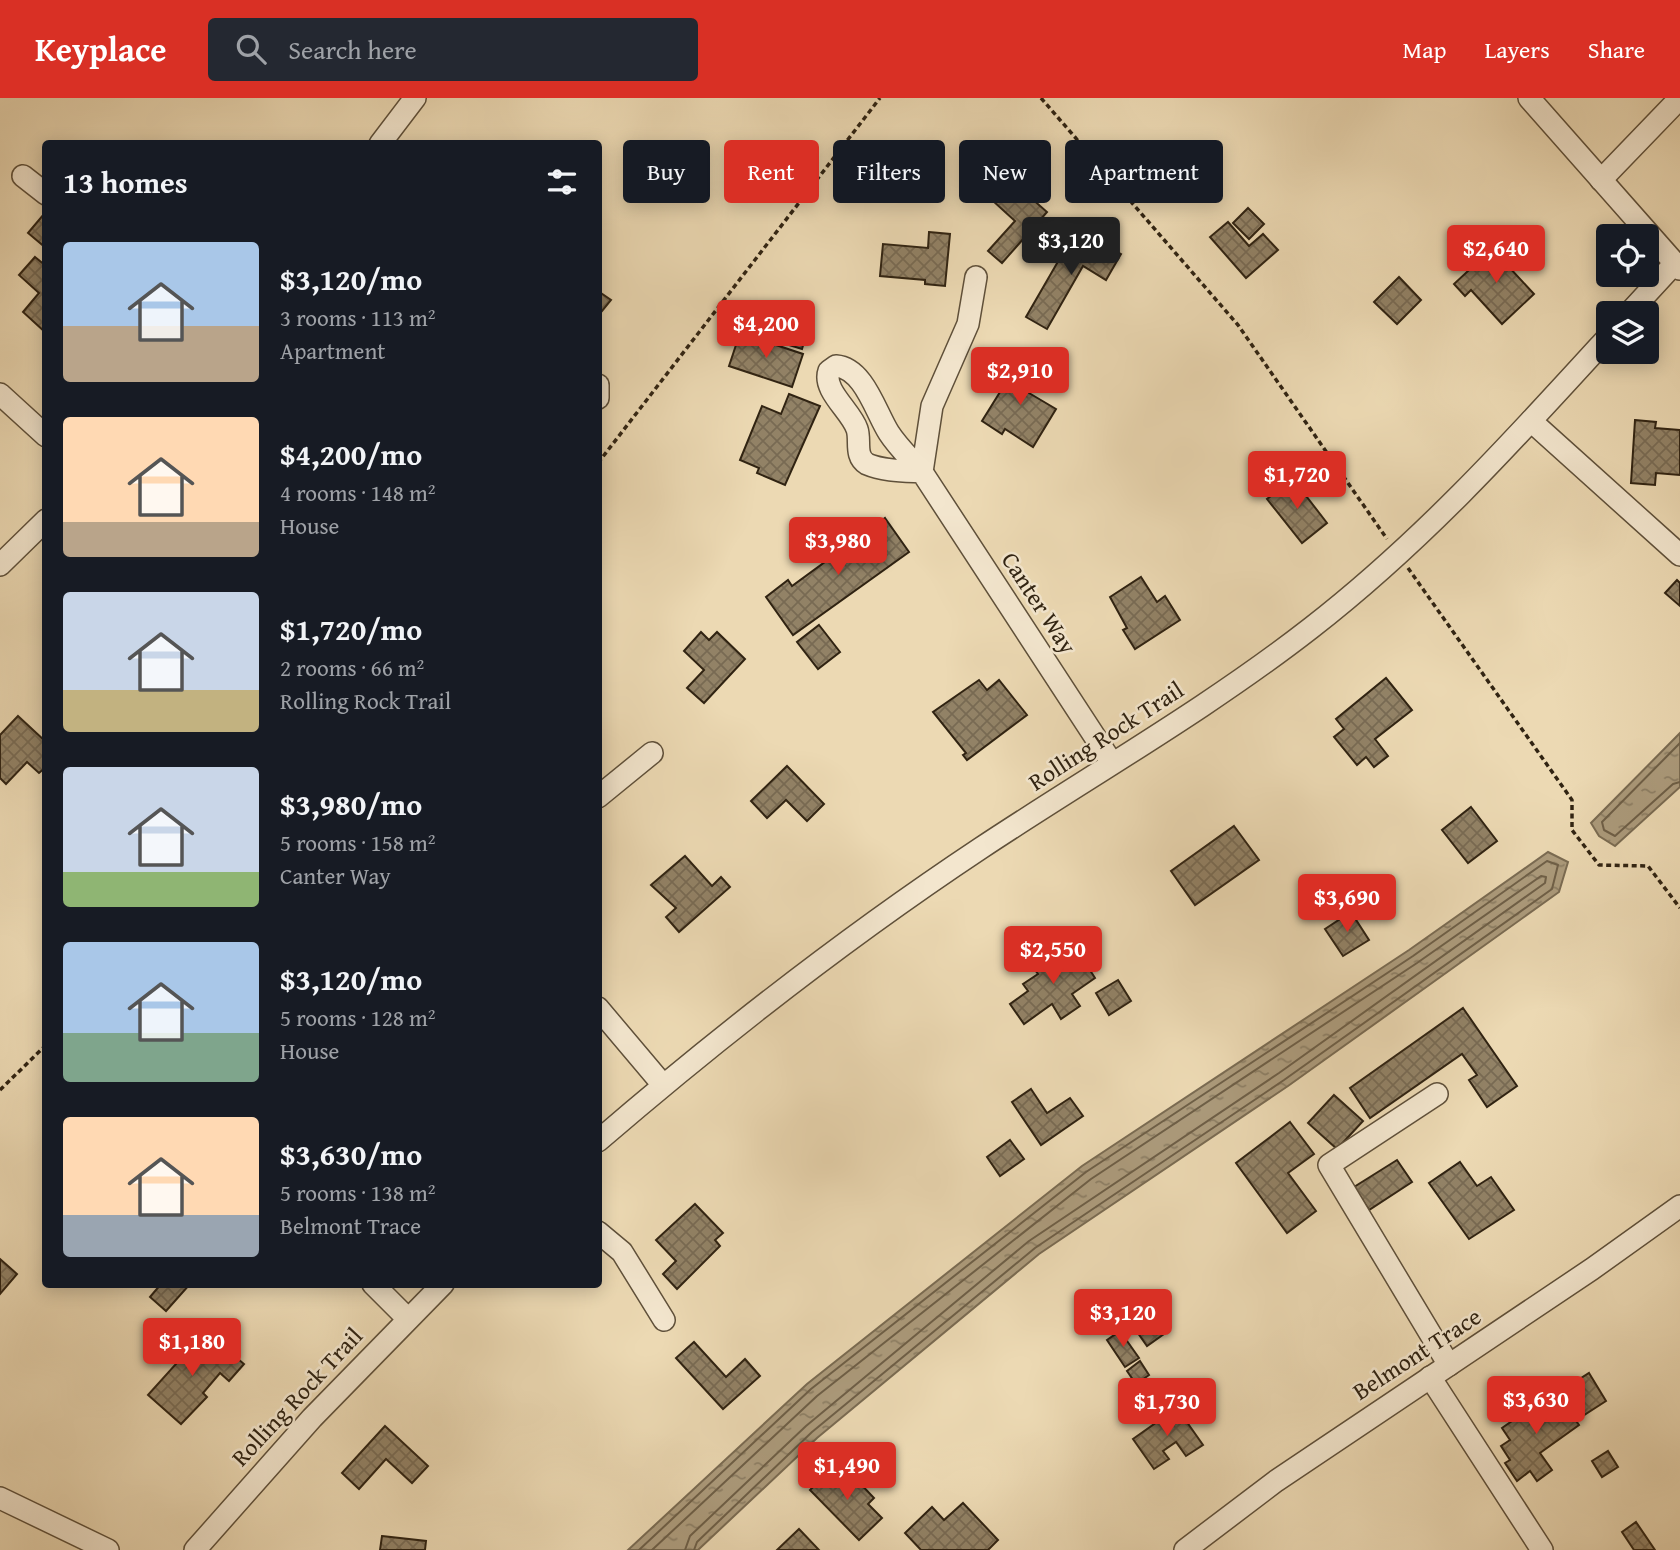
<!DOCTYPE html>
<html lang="en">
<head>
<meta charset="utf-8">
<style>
	body { margin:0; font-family:"Gentium Book Plus",serif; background:#242831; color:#f1f3f6; height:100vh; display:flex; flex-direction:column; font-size:26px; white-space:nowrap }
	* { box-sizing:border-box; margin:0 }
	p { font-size:23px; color:#9ea1a6 }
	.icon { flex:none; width:38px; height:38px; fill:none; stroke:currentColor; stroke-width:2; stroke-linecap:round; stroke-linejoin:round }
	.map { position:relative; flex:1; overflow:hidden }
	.sheet { position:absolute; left:42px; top:42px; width:560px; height:1148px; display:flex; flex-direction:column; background:#171b24; border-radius:7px; box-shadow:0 4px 18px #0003 }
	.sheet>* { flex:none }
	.hud { position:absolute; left:623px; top:42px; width:665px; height:63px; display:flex; gap:14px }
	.controls { position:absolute; left:1596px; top:126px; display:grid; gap:14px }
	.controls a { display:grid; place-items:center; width:63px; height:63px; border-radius:7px; background:#171b24; box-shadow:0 4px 18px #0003; font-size:35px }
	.price { position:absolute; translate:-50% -60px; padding:0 16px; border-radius:7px; background:#d93025; color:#fff; font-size:23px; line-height:46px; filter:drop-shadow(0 2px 4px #0008) }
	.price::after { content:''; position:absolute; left:50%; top:42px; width:21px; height:16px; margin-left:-10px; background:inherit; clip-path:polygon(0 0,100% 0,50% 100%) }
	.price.current { background:#222; color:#fff }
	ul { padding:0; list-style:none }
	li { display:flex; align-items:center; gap:21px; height:175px; padding:0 21px }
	li span { display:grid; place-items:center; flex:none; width:196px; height:140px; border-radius:7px; color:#555 }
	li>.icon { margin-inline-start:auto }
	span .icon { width:84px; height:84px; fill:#fffc; stroke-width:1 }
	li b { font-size:30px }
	h2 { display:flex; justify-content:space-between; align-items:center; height:84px; padding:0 21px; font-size:30px }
	.tag { padding:0 24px; border-radius:7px; background:#171b24; box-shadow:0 4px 18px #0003; font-size:24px; line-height:63px }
	.tag.current { background:#d93025; color:#fff }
	header { display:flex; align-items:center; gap:42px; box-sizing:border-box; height:98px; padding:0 35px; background:#d93025; color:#fff }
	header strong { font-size:33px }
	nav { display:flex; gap:38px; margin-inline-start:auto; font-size:24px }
	.search { width:490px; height:63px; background:#242831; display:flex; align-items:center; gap:18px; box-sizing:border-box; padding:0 24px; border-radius:7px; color:#9ea1a6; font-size:26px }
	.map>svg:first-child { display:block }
	.water { fill:url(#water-ripples); stroke:#7a6b52; stroke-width:2 }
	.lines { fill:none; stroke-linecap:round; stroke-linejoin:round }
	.shore { stroke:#6e5f47; stroke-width:2 }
	.building { fill:url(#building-cross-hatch); stroke:#302312; stroke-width:2 }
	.minor-casing { stroke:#5f503a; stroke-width:24 }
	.path { stroke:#302312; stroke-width:3.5; stroke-dasharray:5 3.5; stroke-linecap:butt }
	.minor { stroke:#f3e6ce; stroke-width:21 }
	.labels { text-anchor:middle; stroke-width:5; stroke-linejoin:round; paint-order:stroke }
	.street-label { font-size:24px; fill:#302312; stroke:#f3e6ce }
</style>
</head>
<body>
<header>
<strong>Keyplace</strong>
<div class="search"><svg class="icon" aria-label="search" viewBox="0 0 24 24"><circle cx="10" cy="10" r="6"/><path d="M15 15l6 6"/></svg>Search here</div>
<nav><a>Map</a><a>Layers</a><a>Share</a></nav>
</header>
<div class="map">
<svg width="1680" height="1452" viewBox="0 0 1680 1452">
	<defs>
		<pattern id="water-ripples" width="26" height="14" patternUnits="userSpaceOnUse" patternTransform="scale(1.75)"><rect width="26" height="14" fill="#ac9b7c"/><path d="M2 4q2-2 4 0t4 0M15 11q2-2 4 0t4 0" fill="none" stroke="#8c7e64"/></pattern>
		<pattern id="building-cross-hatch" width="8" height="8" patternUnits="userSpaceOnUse" patternTransform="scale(1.75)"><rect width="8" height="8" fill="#928266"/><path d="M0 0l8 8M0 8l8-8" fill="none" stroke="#786a53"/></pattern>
	</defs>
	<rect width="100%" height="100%" fill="#ecd9b3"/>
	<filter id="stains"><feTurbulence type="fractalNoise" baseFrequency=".00286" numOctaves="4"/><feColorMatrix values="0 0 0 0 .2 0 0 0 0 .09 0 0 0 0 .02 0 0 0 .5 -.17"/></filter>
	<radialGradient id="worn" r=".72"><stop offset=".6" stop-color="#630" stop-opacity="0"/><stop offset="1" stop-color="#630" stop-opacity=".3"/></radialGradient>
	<g class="water">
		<path d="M1680,635V689L1615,748L1599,738L1591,725Z"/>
		<path d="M1548,754L1568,764L1559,794L1288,988L1039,1156L817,1340L698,1452H628L807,1286L1082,1068L1409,852Z"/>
	</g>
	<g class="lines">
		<g class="shore">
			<path d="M1680,645L1602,724L1604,732L1615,738L1673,686L1680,684"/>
			<path d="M639,1452L811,1291L1086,1074L1413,858L1547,763L1558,767L1552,791L1284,982L1035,1150L812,1334L697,1444L694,1452"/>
			<path d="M652,1452L817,1298L1091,1081L1417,865L1541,778L1546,779L1545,785L1279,975L1029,1143L806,1328L690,1438L685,1452"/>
		</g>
	</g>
	<g class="building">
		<path d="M996,76L1019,96L1022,92L1047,114L1002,165L988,153L1015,123L981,92Z"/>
		<path d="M1248,110L1264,126L1249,141L1233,125Z"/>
		<path d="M44,116L46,117V150L28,135Z"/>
		<path d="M1228,124L1249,148L1263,136L1278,152L1246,180L1210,139Z"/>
		<path d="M929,134L950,136L945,188L925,186V182L880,178L883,146L928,150Z"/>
		<path d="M1093,140L1121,156L1106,182L1083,168L1047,231L1026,219L1071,141L1088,150Z"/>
		<path d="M1497,146L1513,164L1508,168L1534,196L1502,226L1471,192L1465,198L1454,186Z"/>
		<path d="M35,159L46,168V235L23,214L39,195L19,177Z"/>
		<path d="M1399,179L1421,202L1397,226L1374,204Z"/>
		<path d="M598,193L611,202L598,218Z"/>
		<path d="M780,218L809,227L802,251L773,242Z"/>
		<path d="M740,235L803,256L792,289L729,268Z"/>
		<path d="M1020,262L1042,274L1029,295L1056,311L1033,349L1005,331L1002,336L982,323Z"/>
		<path d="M789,296L820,308L785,387L757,375L759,370L740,362L762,308L781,316Z"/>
		<path d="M1635,322L1656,324L1655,330L1680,332V377L1656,375L1655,387L1631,385Z"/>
		<path d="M1293,381L1327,425L1302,445L1267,401Z"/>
		<path d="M885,420L909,454L793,537L766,499L788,482L792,488Z"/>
		<path d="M1141,479L1157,504L1165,498L1180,522L1135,551L1123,532L1127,530L1110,499Z"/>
		<path d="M1677,482L1680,485V508L1665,495Z"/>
		<path d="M819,527L840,554L818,571L797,544Z"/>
		<path d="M701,534L709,542L717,534L745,561L704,605L687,590L704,572L684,553Z"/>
		<path d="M1386,580L1412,612L1375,641L1388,658L1374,669L1366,659L1357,667L1334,639L1344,631L1336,621Z"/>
		<path d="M979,582L987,592L999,582L1027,617L967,662L963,657L966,655L933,614Z"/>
		<path d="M18,618L46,644V669L39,675L27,664L6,686L0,680V637Z"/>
		<path d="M787,668L824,706L807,723L786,702L767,720L751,703Z"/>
		<path d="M1471,709L1497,743L1468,765L1442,732Z"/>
		<path d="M1234,728L1259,762L1195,807L1171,773Z"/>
		<path d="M685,758L712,788L721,779L730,789L679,834L666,819L676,810L651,787Z"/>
		<path d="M1351,814L1369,842L1343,858L1325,831Z"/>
		<path d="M1060,844L1078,871L1086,866L1095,880L1072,896L1080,908L1061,921L1052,906L1024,926L1010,906L1028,893L1023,886L1038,876L1035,872L1045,865L1040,858Z"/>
		<path d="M1118,882L1131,903L1109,917L1096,895Z"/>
		<path d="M1463,910L1517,988L1487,1009L1469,982L1477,977L1462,956L1370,1020L1350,990Z"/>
		<path d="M1031,991L1047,1015L1070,1000L1083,1018L1041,1047L1012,1004Z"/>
		<path d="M1334,997L1363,1023L1337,1051L1308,1025Z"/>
		<path d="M1290,1024L1314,1056L1288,1075L1316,1113L1287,1135L1236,1065Z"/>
		<path d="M1010,1042L1024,1061L1000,1078L987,1059Z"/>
		<path d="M1397,1062L1412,1084L1369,1112L1354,1089Z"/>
		<path d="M1460,1064L1477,1088L1491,1079L1514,1112L1469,1141L1429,1085Z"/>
		<path d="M695,1106L723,1135L715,1142L720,1148L677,1191L663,1176L676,1163L656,1142Z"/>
		<path d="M0,1161L17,1176L0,1196Z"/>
		<path d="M161,1186H190L166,1213L150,1199Z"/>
		<path d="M1143,1206L1164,1236L1147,1248L1126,1218Z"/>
		<path d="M1120,1233L1139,1260L1125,1269L1107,1242Z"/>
		<path d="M187,1240L208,1258L219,1245L244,1266L229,1283L220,1275L203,1295L207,1299L181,1326L148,1297L176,1266L169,1261Z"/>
		<path d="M694,1244L726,1279L745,1261L760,1278L723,1311L676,1260Z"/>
		<path d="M1140,1263L1149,1277L1136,1286L1127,1273Z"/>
		<path d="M1589,1275L1606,1303L1581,1319L1564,1291Z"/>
		<path d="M1555,1293L1579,1327L1540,1355L1552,1372L1537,1383L1530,1373L1517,1383L1505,1365L1510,1362L1501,1348L1510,1342L1502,1330Z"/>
		<path d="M1177,1310L1203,1347L1186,1358L1176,1344L1163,1353L1169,1361L1154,1371L1133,1341Z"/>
		<path d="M385,1328L428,1368L412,1385L386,1361L359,1391L342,1375Z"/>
		<path d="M1608,1353L1618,1369L1602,1379L1592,1363Z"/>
		<path d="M834,1369L848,1383L853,1378L874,1400L868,1406L882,1420L859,1442L810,1392Z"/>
		<path d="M963,1405L998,1442L988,1452H921L905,1435L932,1409L944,1422Z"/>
		<path d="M1636,1424L1655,1452H1634L1622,1434Z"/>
		<path d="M799,1431L819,1452H777Z"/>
		<path d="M382,1438L426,1443L425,1452H380Z"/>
	</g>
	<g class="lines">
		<defs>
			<g id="minor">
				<path d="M1529,0L1680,171"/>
				<path d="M380,46L415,0"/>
				<path d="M23,78L46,96"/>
				<path d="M1601,82L1680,0"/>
				<path d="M1629,215L1675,165"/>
				<path d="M598,287V300"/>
				<path d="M0,296L46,338"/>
				<path d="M1531,323L1680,457"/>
				<path d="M922,374C905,373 883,373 867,366C854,358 861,342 857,331C851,313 822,292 829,273L836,268C864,270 876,315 889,335C898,349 911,361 922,374L1112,665"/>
				<path d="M922,374L932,308L968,226L976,179"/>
				<path d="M0,467L46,422"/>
				<path d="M598,699L652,655"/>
				<path d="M598,910L663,987"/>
				<path d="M1437,996L1329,1067L1449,1267"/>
				<path d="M598,1043C720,938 847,839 981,750C1091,677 1207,611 1311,530C1422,444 1514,342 1608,239"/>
				<path d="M598,1134L622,1154L664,1222"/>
				<path d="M373,1186L408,1221"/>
				<path d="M1430,1279L1542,1452"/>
				<path d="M0,1400L108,1452"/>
				<path d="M195,1452L312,1320L443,1186"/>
				<path d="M1185,1452L1276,1383L1592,1171L1680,1108"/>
			</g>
		</defs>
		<use href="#minor" class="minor-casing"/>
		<g class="path">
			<path d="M1041,0L1238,227L1387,441"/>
			<path d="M598,365L880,0"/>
			<path d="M1408,470L1572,702V732L1599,767L1648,768L1680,810"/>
			<path d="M0,992L46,947"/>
		</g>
		<use href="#minor" class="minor"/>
	</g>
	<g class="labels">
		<g class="street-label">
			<text transform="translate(1039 505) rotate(57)" y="8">Canter Way</text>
			<text transform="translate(1106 638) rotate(-33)" y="8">Rolling Rock Trail</text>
			<text transform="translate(1417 1256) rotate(-33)" y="8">Belmont Trace</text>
			<text transform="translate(297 1299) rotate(-47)" y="8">Rolling Rock Trail</text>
		</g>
	</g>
	<rect width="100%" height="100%" filter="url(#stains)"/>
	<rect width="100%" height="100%" fill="url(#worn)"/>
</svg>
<div class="controls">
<a><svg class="icon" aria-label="locate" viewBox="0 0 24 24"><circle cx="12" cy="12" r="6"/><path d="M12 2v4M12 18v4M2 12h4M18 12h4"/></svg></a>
<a><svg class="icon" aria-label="layers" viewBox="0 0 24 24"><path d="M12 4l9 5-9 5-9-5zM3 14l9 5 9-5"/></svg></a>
</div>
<b class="price current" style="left:1071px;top:179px">$3,120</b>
<b class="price" style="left:1496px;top:187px">$2,640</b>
<b class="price" style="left:766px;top:262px">$4,200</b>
<b class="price" style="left:1020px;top:309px">$2,910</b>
<b class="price" style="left:1297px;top:413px">$1,720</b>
<b class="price" style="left:838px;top:479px">$3,980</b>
<b class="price" style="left:1347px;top:836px">$3,690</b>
<b class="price" style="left:1053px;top:888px">$2,550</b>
<b class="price" style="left:1123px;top:1251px">$3,120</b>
<b class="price" style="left:192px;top:1280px">$1,180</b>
<b class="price" style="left:1536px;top:1338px">$3,630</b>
<b class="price" style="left:1167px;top:1340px">$1,730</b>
<b class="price" style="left:847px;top:1404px">$1,490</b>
<div class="hud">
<a class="tag">Buy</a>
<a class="tag current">Rent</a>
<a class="tag">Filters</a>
<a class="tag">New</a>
<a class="tag">Apartment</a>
</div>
<section class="sheet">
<h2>13 homes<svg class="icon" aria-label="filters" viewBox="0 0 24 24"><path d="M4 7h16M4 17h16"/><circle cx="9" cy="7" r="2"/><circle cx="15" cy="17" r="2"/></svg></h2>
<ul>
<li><span style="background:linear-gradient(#a9c7e8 60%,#b9a48a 0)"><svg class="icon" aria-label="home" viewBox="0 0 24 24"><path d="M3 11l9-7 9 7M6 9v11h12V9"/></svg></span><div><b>$3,120/mo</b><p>3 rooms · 113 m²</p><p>Apartment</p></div></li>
<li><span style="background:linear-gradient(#ffd9b3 75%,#b9a48a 0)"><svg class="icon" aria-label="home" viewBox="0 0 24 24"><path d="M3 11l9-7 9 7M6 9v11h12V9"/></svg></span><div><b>$4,200/mo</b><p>4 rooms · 148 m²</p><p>House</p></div></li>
<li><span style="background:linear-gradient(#c9d6e8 70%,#c2b280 0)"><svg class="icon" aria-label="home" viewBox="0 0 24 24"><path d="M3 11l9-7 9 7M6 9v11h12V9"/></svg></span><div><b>$1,720/mo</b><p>2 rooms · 66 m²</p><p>Rolling Rock Trail</p></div></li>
<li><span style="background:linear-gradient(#c9d6e8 75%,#8fb573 0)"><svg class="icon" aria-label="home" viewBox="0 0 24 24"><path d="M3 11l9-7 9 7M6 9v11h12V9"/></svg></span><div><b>$3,980/mo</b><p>5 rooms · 158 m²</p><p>Canter Way</p></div></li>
<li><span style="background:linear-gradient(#a9c7e8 65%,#7fa58c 0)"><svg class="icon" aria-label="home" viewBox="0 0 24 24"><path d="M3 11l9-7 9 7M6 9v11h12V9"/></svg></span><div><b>$3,120/mo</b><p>5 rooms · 128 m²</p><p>House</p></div></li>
<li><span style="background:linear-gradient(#ffd9b3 70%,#9aa5b1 0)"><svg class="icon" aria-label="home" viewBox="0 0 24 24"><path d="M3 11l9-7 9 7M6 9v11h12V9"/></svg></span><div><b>$3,630/mo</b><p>5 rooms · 138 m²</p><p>Belmont Trace</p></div></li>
</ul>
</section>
</div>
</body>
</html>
